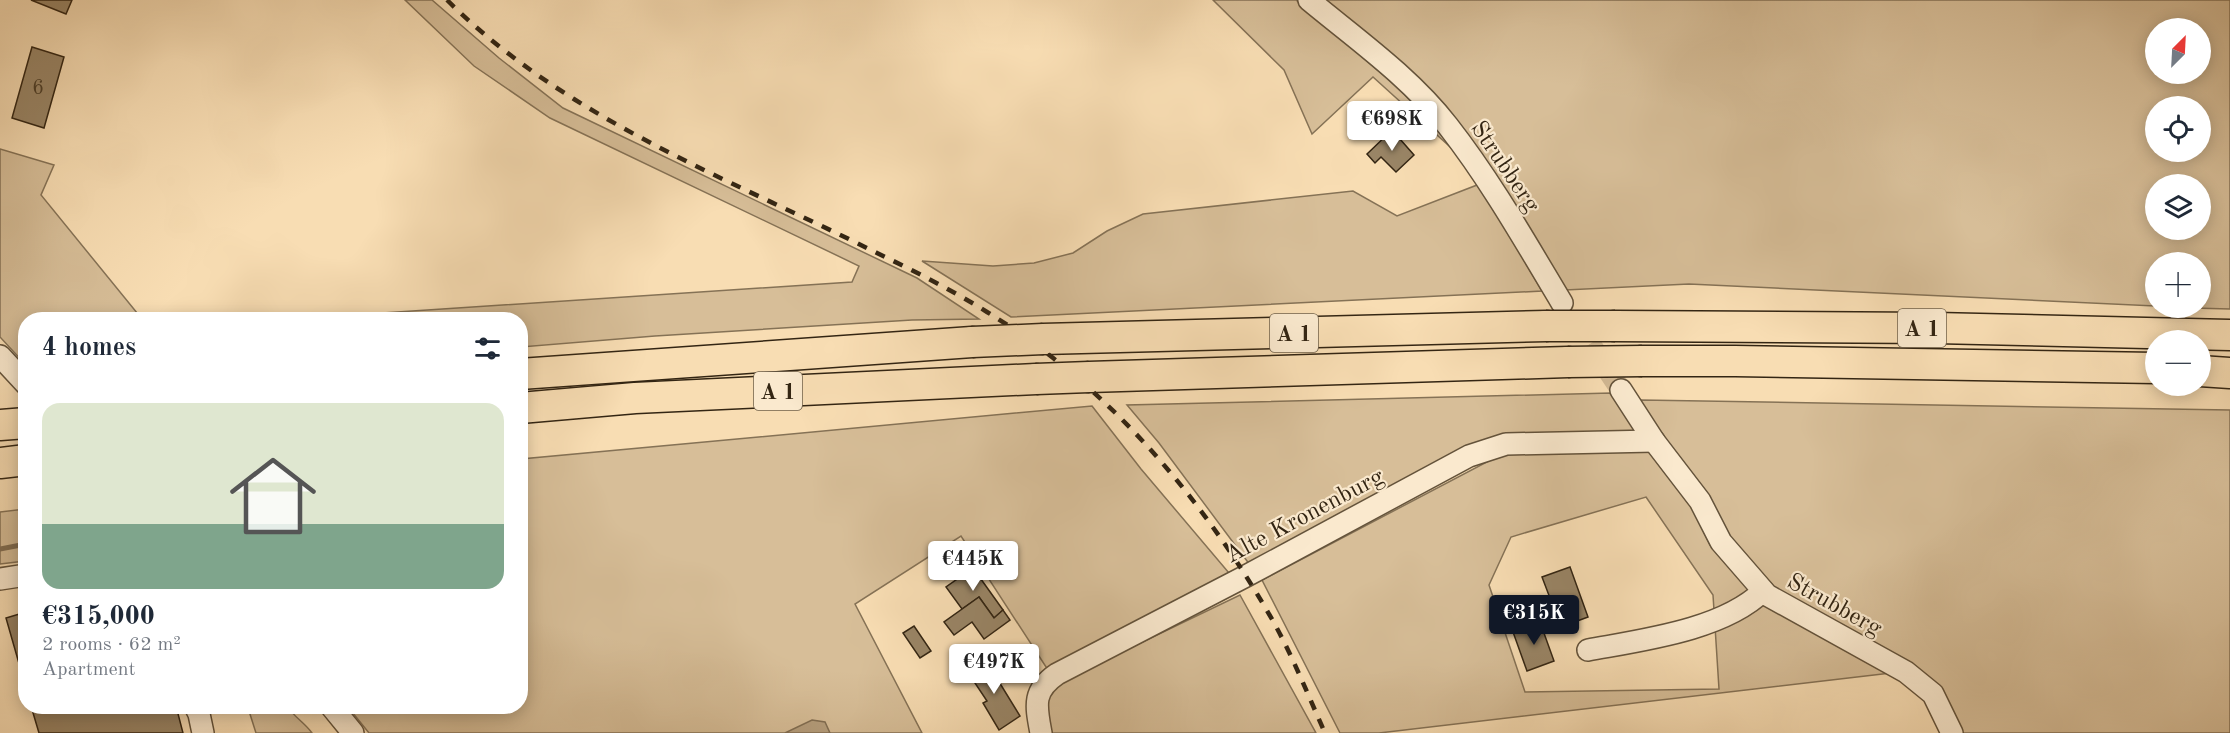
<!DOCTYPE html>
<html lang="en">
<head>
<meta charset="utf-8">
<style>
	body { margin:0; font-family:"Old Standard TT",serif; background:#f2f2f3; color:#1f2937; height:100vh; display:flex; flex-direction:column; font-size:22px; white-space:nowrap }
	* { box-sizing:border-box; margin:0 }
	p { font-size:20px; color:#747a83 }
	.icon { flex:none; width:33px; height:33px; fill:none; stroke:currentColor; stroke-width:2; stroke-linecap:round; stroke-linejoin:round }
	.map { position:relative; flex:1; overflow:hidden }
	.sheet { position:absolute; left:18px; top:312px; width:510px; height:402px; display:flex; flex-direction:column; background:#fff; border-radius:24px; box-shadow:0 3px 15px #0003 }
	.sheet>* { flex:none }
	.needle { width:39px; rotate:24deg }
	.fabs { position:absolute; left:2145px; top:18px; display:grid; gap:12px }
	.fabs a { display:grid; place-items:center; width:66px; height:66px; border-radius:50%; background:#fff; box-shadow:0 3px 15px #0003; font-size:30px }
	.price { position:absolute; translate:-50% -51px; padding:0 14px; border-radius:6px; background:#fff; color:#222; font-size:20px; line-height:39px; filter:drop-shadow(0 2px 3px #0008) }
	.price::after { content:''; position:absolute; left:50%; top:36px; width:18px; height:14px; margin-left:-9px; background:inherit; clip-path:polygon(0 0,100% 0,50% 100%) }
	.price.current { background:#111827; color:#fff }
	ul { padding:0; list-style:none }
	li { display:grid; align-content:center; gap:12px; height:318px; padding:0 24px }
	li span { display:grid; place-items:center; height:186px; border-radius:18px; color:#555 }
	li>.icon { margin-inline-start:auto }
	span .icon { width:108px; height:108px; fill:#fffc; stroke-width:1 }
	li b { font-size:26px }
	h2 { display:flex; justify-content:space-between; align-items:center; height:72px; padding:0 24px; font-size:26px }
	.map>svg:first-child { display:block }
	.green { fill:#d7be98; stroke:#857256; stroke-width:1.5; fill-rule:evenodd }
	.water { fill:#b59e7d; stroke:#816e53; stroke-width:1.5 }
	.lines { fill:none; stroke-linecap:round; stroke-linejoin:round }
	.stream { stroke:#816e53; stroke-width:5 }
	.building { fill:#998566; stroke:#332513; stroke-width:1.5 }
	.minor-tunnel { stroke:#d1b893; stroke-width:21; stroke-dasharray:21 10; stroke-linecap:butt }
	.minor-casing { stroke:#64533b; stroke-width:24 }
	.highway-casing { stroke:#332513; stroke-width:33 }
	.minor { stroke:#fae9ce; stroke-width:21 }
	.highway { stroke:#f8ddb3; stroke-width:30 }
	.rail { stroke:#332513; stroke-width:4.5; stroke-dasharray:10 10; stroke-linecap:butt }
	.highway-bridge-casing { stroke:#332513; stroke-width:33; stroke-linecap:butt }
	.highway-bridge { stroke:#f8ddb3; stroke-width:30 }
	.labels { text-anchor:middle; stroke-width:4.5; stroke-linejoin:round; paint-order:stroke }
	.number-label { font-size:21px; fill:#4c3d28 }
	.shield { fill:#fae9ce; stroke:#6f604b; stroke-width:1.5 }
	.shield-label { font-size:22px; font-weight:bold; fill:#332513 }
	.street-label { font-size:24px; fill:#332513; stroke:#fae9ce }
</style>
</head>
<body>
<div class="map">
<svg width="2230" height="733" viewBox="0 0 2230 733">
	<rect width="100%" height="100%" fill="#f8ddb3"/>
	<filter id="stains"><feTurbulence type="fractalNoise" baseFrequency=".00333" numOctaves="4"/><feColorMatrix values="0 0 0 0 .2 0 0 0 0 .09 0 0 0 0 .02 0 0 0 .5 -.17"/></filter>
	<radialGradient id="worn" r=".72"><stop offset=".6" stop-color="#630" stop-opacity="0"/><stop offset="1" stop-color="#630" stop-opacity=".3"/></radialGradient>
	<g class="green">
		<path d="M405,0H432L499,58L563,108L917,278L979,319L912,320L655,336L521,347L520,320L292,319L852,282L859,266L550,118L474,66Z"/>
		<path d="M1213,0H1296L1396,86L1449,139L1495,210L1542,291L1011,317L922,261L993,266L1034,263L1073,253L1107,231L1143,214L1353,191L1397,216L1477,185L1459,155L1373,77L1312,134L1284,70Z"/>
		<path d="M1323,0H2230V309L2192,308H2200V262H2156L2155,306L1689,284L1565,290L1511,200ZM2156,28H2200V74H2156ZM2156,106H2200V152H2156ZM2156,184H2200V230H2156Z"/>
		<path d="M0,149L54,165L41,195L142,319L26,320L25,364L0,337Z"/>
		<path d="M1611,393L1691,505L1710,545L1766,603L1891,673L1379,733H1340L1262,580L1504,453L1509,434L1250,565L1159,443L1127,405ZM1646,497L1713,595L1719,689L1525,692L1489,585L1511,537Z"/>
		<path d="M1641,400L2230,410V733H1962L1941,689L1772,586L1727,539L1642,410Z"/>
		<path d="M1092,406L1141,469L1229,573L1048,670L961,536L855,604L922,733H369L348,707L520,706L521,459Z"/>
		<path d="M25,509V561L0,564V512Z"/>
		<path d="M1240,595L1316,733H1037L1046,702L1057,683Z"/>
		<path d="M245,707H288C293,716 305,723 312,733H256L249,711Z"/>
	</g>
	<path class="water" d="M812,720L825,722L830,733H785Z"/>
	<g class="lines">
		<path class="stream" d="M0,549L26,544"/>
	</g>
	<g class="building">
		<path d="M31,0H72L66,14Z"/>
		<path d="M32,47L64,57L44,128L12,118Z"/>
		<path d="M1392,130L1414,155L1396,172L1381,157L1375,163L1367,154Z"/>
		<path d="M1570,567L1588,617L1561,627L1542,577Z"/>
		<path d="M973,568L1003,610L994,618L979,597L962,609L946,587Z"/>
		<path d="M979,597L994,618L1003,610L1010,620L984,639L972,622L954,635L944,622Z"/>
		<path d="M26,612V688L6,618Z"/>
		<path d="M1540,622L1554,661L1527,671L1513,632Z"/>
		<path d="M914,626L931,651L920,658L903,633Z"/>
		<path d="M985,659L1020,716L999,730L983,703L987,701L967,671Z"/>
		<path d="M31,706H176L183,733H39Z"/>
	</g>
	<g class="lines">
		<path class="minor-tunnel" d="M1573,318L1621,390"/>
		<defs>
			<g id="minor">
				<path d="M1309,0C1356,39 1410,77 1448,126C1491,181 1526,243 1562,303"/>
				<path d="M0,356L26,384"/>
				<path d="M1621,390L1654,441L1700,501L1721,542L1767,595L1906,672L1933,694L1952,733"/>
				<path d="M0,579L26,575"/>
				<path d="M1588,650C1642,640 1723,630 1763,591"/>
				<path d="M195,706L199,714L203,733"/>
				<path d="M331,706L353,733"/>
				<path d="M1041,733C1036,706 1032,691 1057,674L1246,576L1469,456L1506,444L1654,441"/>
			</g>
			<g id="highway">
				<path d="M1615,326L1936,328L2230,335"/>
				<path d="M1043,339L1546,326"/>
				<path d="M1642,361H1735L2156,368"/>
				<path d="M2200,371L2230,373"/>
				<path d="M520,374L972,342"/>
				<path d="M1089,377L1568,362"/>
				<path d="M520,408L635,398L1036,379"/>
				<path d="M0,425L26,423"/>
				<path d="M0,463L26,460"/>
			</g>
		</defs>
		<use href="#minor" class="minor-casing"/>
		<use href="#highway" class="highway-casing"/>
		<use href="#minor" class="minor"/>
		<use href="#highway" class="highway"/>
		<path class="rail" d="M447,0C568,120 728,178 877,253C914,271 952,290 987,312C1108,386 1203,498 1273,621C1293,657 1308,695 1325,733"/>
		<defs>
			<g id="highway-bridge">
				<path d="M1546,326H1615"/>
				<path d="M972,342L1043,339"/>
				<path d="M1568,362L1642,361"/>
				<path d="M1036,379L1089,377"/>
			</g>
		</defs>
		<use href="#highway-bridge" class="highway-bridge-casing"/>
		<use href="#highway-bridge" class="highway-bridge"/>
	</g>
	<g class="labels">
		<g class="number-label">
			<text x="38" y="94">6</text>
		</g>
		<g class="shield">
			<rect x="1898" y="309" width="48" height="38" rx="4.5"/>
			<rect x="1270" y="314" width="48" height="38" rx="4.5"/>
			<rect x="754" y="372" width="48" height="38" rx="4.5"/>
		</g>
		<g class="shield-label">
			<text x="1922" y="336">A 1</text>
			<text x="1294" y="341">A 1</text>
			<text x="778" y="399">A 1</text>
		</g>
		<g class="street-label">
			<text transform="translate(1506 166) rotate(56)" y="8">Strubberg</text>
			<text transform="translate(1304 515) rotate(-28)" y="8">Alte Kronenburg</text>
			<text transform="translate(1835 604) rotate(29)" y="8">Strubberg</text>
		</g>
	</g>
	<rect width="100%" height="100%" filter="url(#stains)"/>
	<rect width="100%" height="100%" fill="url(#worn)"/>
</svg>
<div class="fabs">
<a><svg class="needle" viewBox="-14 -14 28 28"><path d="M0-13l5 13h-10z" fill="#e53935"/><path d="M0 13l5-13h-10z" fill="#747a83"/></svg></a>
<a><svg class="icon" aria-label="locate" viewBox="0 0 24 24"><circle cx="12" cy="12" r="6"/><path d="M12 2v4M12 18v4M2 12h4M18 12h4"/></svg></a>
<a><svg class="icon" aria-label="layers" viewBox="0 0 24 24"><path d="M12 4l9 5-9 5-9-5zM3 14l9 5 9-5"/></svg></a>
<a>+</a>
<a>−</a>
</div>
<b class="price" style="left:1392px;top:152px">€698K</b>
<b class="price" style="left:973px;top:592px">€445K</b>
<b class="price current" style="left:1534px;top:646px">€315K</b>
<b class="price" style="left:994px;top:695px">€497K</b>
<section class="sheet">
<h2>4 homes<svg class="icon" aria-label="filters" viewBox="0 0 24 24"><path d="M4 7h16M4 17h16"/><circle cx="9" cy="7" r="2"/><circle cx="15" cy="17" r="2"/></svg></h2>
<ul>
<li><span style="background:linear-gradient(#dfe7d0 65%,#7fa58c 0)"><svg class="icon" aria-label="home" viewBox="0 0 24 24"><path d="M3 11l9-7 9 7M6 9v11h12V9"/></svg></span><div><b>€315,000</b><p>2 rooms · 62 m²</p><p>Apartment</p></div></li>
</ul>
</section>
</div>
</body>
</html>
